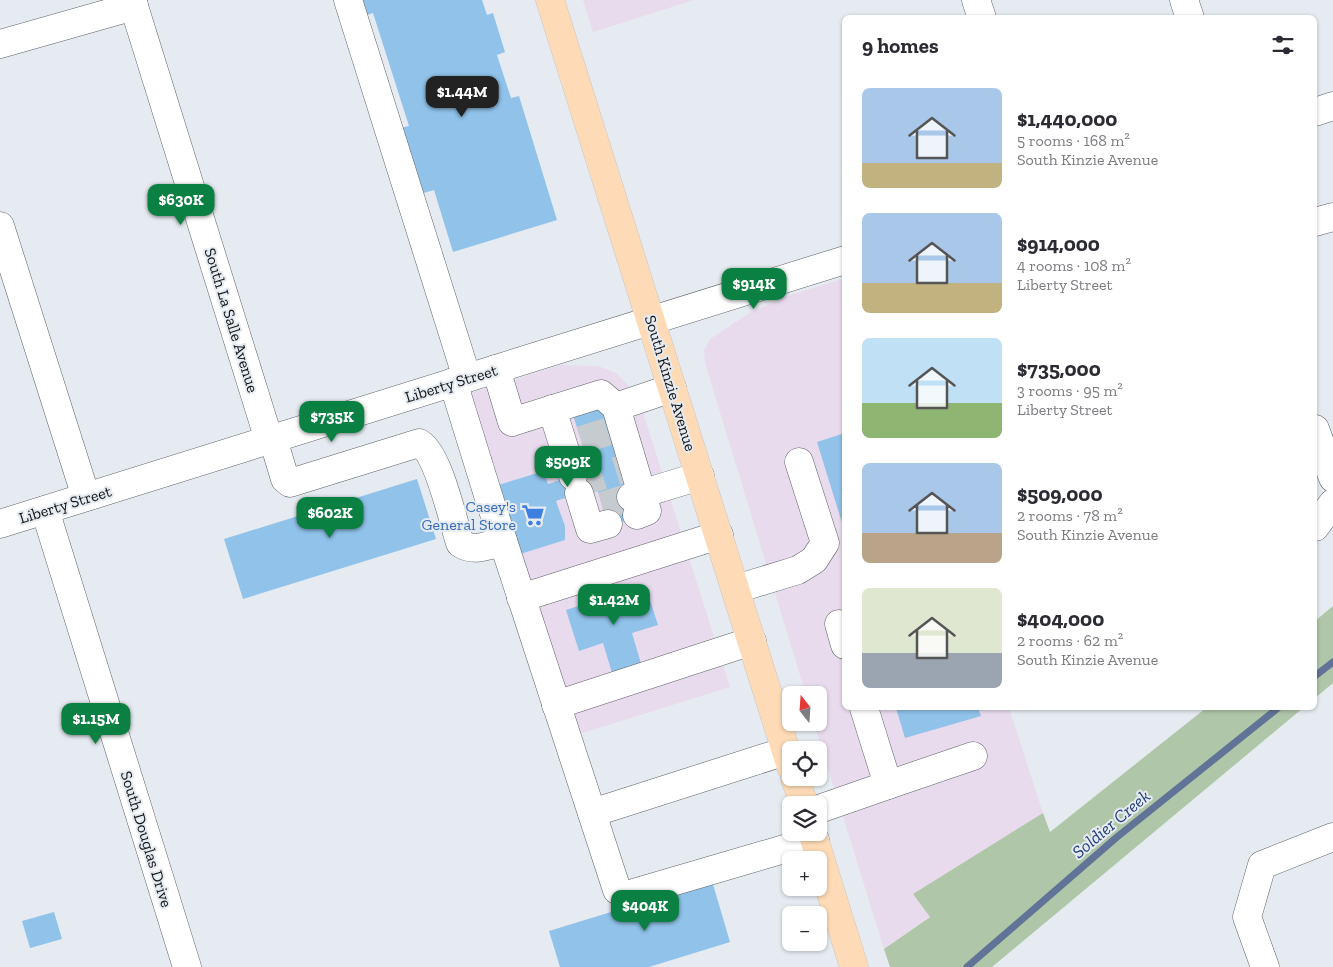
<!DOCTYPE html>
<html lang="en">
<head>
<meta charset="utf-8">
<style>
	body { margin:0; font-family:"Zilla Slab",serif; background:#f2f2f3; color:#2b2b33; height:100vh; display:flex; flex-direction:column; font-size:19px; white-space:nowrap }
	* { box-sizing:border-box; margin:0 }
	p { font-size:16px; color:#7c7c81 }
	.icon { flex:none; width:28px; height:28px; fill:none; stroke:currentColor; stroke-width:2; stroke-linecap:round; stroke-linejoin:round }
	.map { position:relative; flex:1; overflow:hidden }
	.details { position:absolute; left:842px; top:15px; width:475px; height:695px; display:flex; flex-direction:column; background:#fff; border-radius:8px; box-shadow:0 1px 4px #0004 }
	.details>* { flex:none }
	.needle { width:32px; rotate:343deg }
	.buttons { position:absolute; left:782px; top:686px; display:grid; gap:10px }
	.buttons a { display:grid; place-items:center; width:45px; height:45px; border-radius:8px; background:#fff; box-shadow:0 1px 4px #0004; font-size:25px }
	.price { position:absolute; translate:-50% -42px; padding:0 11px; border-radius:10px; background:#0b8043; color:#fff; font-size:16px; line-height:32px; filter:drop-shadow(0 1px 2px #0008) }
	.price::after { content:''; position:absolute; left:50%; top:30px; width:15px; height:11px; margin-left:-8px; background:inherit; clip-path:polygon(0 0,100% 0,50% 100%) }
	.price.selected { background:#222; color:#fff }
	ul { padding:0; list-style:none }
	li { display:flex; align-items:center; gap:15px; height:125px; padding:0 20px }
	li span { display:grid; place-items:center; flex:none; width:140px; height:100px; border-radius:8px; color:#555 }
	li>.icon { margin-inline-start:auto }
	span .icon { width:60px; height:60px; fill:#fffc; stroke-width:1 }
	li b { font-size:21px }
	h2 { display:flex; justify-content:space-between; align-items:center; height:60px; padding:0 20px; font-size:21px }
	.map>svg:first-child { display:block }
	.commercial { fill:#e9dbee }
	.green { fill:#b0c6a9 }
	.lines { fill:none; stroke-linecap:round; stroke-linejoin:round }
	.stream { stroke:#617396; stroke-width:7 }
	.building { fill:#90c2ea }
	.minor-tunnel { stroke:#c5cbcf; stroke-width:28; stroke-dasharray:28 14; stroke-linecap:butt }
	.minor-casing { stroke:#5d6267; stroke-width:29 }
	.major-casing { stroke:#c6c6c7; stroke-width:29 }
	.minor { stroke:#fff; stroke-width:28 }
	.major { stroke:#fedbb6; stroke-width:28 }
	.labels { text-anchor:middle; stroke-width:4; stroke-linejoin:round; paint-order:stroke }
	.street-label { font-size:16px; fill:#111315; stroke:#e5ebf0 }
	.shop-label { font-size:16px; fill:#366cbe; stroke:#e5ebf0; text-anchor:end }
	.water-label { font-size:18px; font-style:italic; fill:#203c78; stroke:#e5ebf0 }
</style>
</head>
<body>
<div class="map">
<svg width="1333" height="967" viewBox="0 0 1333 967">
	<rect width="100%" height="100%" fill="#e5ebf0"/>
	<g class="commercial">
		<path d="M583,0H694L593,32Z"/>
		<path d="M845,278V708H1009L1043,813L913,894L930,916L884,949L814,723L819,722V695H806L705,363L704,350L710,339L751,312L793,294Z"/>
		<path d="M560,365L598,366L616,373L628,385L640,403L730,687L573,736L468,394Z"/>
	</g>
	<g class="green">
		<path d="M1333,606V683L1315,698V621Z"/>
		<path d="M1206,708H1303L992,967H890L884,949L930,917L913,894L1043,813L1050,832Z"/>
	</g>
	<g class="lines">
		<g class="stream">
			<path d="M1315,676L1333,662"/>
			<path d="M967,967L1117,837L1278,708"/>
		</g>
	</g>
	<g class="building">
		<path d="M355,0H482L487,15L493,13L505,52L497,55L511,98L519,96L557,220L453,252L434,190L420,194L400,128L409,126L373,13L361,17Z"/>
		<path d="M600,400L637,517L609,526L597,488L579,493L556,501L565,526V540L517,555L495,486L544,471L548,484L591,470L571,409Z"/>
		<path d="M845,433V526H843L817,442Z"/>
		<path d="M417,479L436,539L243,599L224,539Z"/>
		<path d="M645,585L658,625L632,633L642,667L613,676L603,643L579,651L566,610Z"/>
		<path d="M896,708H978L981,716L905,738Z"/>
		<path d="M712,881L730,942L649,967H560L549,931Z"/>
		<path d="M54,912L62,939L30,948L22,921Z"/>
	</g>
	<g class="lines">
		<g class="minor-tunnel">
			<path d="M581,440L610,431"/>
			<path d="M576,484L622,469"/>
			<path d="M602,506L631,497"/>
		</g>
		<defs>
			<g id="minor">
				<path d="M132,0L269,440"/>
				<path d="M348,0L467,378"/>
				<path d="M976,0L982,18"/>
				<path d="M1184,0L1190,18"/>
				<path d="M0,44L134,6"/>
				<path d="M1315,112L1333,106"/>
				<path d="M1315,222L1333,217"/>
				<path d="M0,226L86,497"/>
				<path d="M496,369L512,422L601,394L616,407L647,511L637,515"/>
				<path d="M453,382L488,495L617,890L627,895L815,840"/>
				<path d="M616,407L672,388"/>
				<path d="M552,409L573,476"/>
				<path d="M1315,429L1333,478"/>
				<path d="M273,439L285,479L290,483L419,443C438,452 453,521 460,543C474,553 488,545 503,541"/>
				<path d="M579,493L590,529L608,524"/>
				<path d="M631,497L700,476"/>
				<path d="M45,510L187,967"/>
				<path d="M0,524L845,260"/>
				<path d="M1315,527L1333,503"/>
				<path d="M736,589L798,570L814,560L825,543L799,462"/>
				<path d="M521,598L719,535"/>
				<path d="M839,624L845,645"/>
				<path d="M556,705L752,641"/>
				<path d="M888,785L973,756"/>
				<path d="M819,809L888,785L864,708"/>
				<path d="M592,813L786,751"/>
				<path d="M1265,967L1247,917L1262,865L1333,837"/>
			</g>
			<g id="major">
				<path d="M550,0L791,767"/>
				<path d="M795,778L804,805"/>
				<path d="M812,832L854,967"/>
			</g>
		</defs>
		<use href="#minor" class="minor-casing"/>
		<use href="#major" class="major-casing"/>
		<use href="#minor" class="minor"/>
		<use href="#major" class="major"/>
	</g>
	<defs>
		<symbol id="supermarket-bare" viewBox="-9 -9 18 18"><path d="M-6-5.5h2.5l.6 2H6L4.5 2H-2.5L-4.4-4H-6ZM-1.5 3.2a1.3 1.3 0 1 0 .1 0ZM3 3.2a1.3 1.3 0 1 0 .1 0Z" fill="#3f7fe0" stroke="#e5ebf0" stroke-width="2.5" paint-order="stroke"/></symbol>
	</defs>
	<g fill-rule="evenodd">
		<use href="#supermarket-bare" x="517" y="499" width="32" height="32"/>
	</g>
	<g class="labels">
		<g class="street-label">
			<text transform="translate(232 320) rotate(73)" y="6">South La Salle Avenue</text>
			<text transform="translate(451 383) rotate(-17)" y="6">Liberty Street</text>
			<text transform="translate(671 383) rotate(73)" y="6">South Kinzie Avenue</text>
			<text transform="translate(65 504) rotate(-17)" y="6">Liberty Street</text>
			<text transform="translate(147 839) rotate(73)" y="6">South Douglas Drive</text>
		</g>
		<g class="shop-label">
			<text x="516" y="512">Casey's<tspan x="516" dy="18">General Store</tspan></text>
		</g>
		<g class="water-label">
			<text transform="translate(1111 824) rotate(-40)" y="6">Soldier Creek</text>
		</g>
	</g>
</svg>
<div class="buttons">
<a><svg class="needle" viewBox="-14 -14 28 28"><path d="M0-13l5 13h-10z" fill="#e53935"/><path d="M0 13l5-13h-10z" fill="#7c7c81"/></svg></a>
<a><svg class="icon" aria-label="locate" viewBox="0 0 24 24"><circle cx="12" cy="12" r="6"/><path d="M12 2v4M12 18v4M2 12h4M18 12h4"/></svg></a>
<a><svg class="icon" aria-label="layers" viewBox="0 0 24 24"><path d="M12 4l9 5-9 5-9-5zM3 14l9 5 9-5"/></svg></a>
<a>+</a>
<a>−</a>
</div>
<b class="price selected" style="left:462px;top:118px">$1.44M</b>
<b class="price" style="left:181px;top:226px">$630K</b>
<b class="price" style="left:754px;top:310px">$914K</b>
<b class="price" style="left:332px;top:443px">$735K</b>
<b class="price" style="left:568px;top:488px">$509K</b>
<b class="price" style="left:330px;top:539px">$602K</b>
<b class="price" style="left:614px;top:626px">$1.42M</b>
<b class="price" style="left:96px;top:745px">$1.15M</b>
<b class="price" style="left:645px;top:932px">$404K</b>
<section class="details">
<h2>9 homes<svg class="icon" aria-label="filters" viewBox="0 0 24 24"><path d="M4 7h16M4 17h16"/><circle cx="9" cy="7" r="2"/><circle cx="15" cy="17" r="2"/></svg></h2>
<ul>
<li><span style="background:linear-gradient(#a9c7e8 75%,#c2b280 0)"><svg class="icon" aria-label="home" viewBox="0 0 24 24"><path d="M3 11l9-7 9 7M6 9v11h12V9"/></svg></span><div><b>$1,440,000</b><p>5 rooms · 168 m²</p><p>South Kinzie Avenue</p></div></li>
<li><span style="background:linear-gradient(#a9c7e8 70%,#c2b280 0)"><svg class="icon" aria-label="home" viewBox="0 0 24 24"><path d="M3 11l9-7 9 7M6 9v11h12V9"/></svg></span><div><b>$914,000</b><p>4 rooms · 108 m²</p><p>Liberty Street</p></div></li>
<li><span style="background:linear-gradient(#bfe0f5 65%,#8fb573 0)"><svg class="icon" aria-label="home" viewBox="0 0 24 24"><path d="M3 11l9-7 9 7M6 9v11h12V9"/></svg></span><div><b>$735,000</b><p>3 rooms · 95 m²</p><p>Liberty Street</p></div></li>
<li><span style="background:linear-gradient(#a9c7e8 70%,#b9a48a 0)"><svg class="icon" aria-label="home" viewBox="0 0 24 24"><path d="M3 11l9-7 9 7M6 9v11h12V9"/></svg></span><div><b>$509,000</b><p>2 rooms · 78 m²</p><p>South Kinzie Avenue</p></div></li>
<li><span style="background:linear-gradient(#dfe7d0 65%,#9aa5b1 0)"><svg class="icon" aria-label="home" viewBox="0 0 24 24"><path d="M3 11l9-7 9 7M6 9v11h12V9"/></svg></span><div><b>$404,000</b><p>2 rooms · 62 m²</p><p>South Kinzie Avenue</p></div></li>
</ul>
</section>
</div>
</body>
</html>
